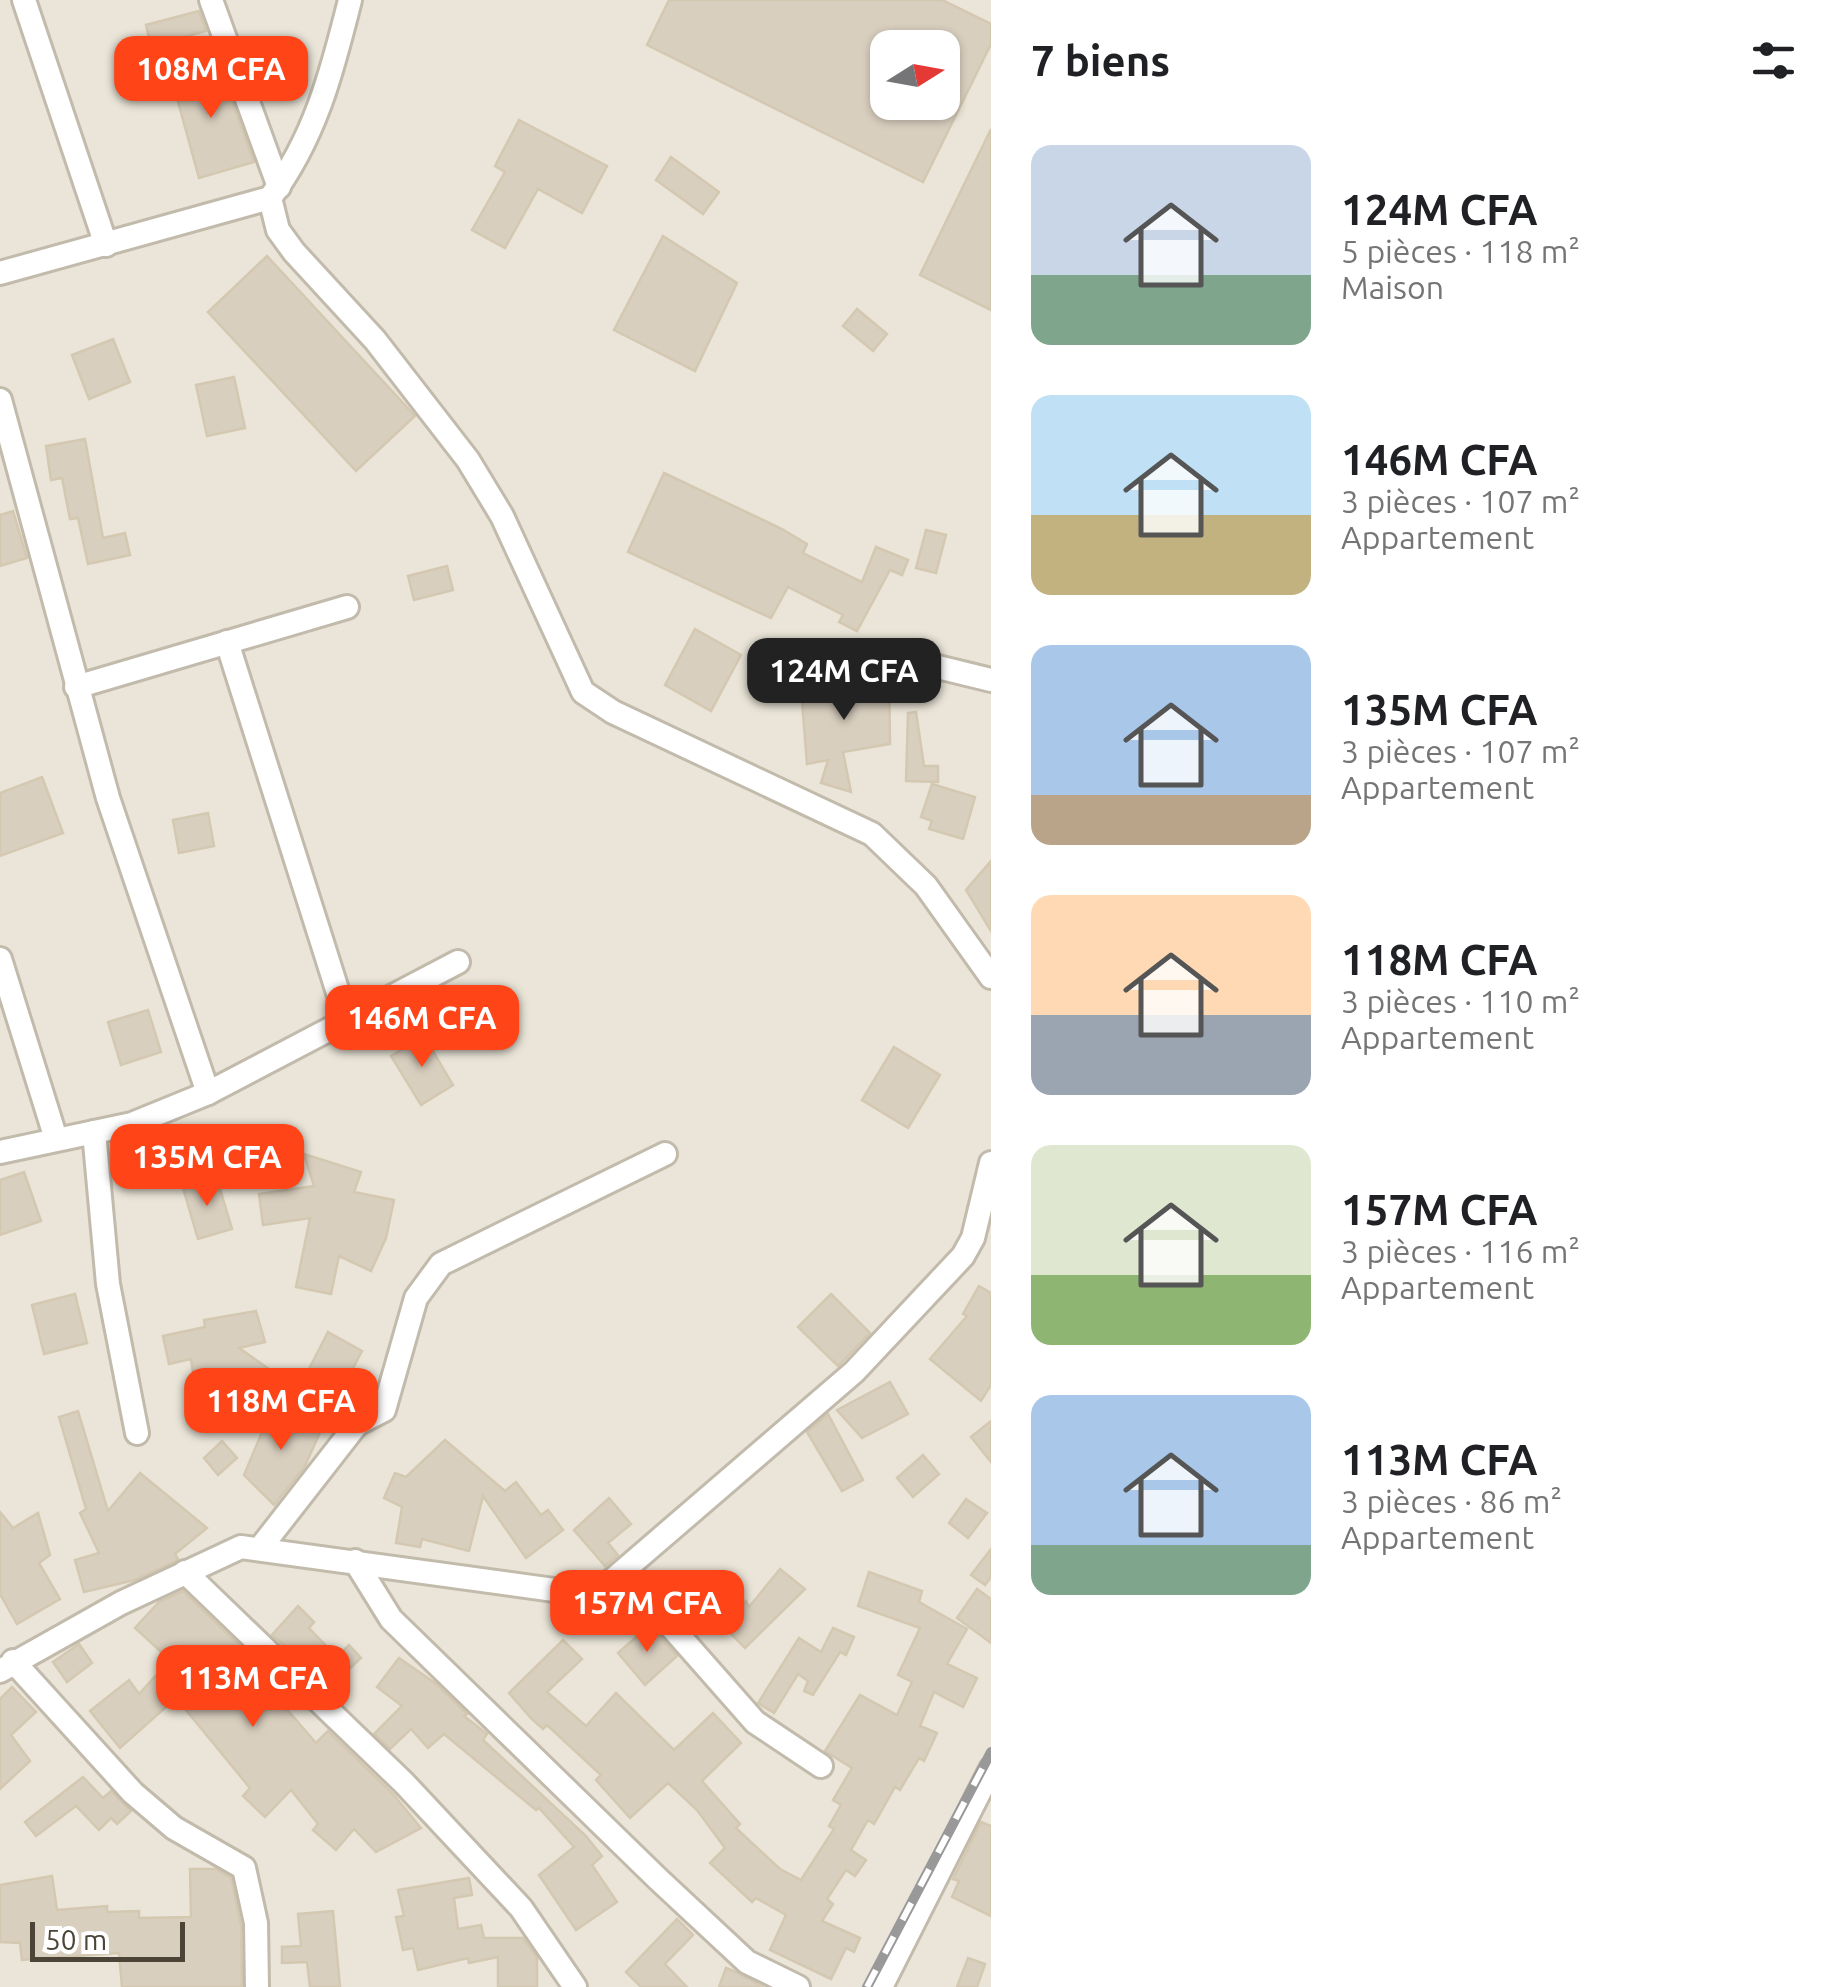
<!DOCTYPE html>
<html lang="fr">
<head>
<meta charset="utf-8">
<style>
	body { margin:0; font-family:Ubuntu,sans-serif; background:#f6f6f6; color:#202124; height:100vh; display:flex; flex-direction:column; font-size:38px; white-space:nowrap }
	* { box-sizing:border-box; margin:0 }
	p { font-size:32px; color:#757577 }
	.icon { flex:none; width:55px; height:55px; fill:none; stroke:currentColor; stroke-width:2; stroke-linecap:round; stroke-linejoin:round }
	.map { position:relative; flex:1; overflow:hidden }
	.sheet { display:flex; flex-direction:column; background:#fff; width:850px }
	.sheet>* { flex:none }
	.needle { width:65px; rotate:79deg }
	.fabs { position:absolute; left:870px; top:30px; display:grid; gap:20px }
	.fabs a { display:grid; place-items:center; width:90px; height:90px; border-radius:20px; background:#fff; box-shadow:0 2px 8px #0004; font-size:50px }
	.scale { position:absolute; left:30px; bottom:25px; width:155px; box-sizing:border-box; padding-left:10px; border:5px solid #4b4437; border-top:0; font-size:28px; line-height:35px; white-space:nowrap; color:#4b4437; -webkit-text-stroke:8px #fff; paint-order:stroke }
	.price { position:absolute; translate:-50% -85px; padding:0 22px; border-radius:20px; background:#ff4518; color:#fff; font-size:32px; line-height:65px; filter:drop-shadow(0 2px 5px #0008) }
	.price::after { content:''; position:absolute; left:50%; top:60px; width:30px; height:22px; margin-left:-15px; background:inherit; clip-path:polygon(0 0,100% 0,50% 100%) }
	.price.current { background:#222; color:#fff }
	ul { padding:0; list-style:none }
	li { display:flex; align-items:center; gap:30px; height:250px; padding:0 40px }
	li span { display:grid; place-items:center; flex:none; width:280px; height:200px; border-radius:20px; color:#555 }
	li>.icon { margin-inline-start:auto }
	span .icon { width:120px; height:120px; fill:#fffc; stroke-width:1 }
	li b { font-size:42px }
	h2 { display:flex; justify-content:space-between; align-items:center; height:120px; padding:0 40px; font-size:42px }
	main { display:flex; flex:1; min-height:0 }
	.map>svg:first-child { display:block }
	.residential { fill:#eae5d8; fill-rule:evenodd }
	.building { fill:#d9cfbf; stroke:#d4c8b1; stroke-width:2.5; fill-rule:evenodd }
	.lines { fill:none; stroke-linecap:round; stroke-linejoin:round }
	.minor-casing { stroke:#c2bbac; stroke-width:28 }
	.minor { stroke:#fff; stroke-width:22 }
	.rail-casing { stroke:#999; stroke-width:10 }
	.rail { stroke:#fff; stroke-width:6; stroke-dasharray:19; stroke-linecap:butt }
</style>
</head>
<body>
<main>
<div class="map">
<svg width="991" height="1987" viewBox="0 0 991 1987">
	<rect width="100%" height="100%" fill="#f6f3ea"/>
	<path class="residential" d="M0,0H991V1987H0ZM888,48H942V102H888Z"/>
	<g class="building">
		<path d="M669,0H942L991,24V44L923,182L647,45ZM888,48H942V102H888Z"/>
		<path d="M199,11L206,31L151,46L146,25Z"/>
		<path d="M218,63L254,162L199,178L171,76Z"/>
		<path d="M519,120L607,166L582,213L538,189L505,248L472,230L505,172L495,166Z"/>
		<path d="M991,129V310L920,275Z"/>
		<path d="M671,157L719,192L703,214L656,180Z"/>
		<path d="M663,236L737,283L695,371L614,330Z"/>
		<path d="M267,256L415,416L356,471L208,312Z"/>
		<path d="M857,309L887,334L873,351L843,326Z"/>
		<path d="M113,339L130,382L89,399L72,355Z"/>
		<path d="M234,377L245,428L207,436L196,385Z"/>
		<path d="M85,439L103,538L125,533L130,555L88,564L78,518L70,519L62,478L51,480L46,446Z"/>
		<path d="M664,473L782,529L807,544L803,553L862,582L876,547L908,560L902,575L890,570L857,631L839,622L843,615L788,587L771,618L628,552Z"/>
		<path d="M13,511L27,558L0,566V515Z"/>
		<path d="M926,530L946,535L936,573L916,568Z"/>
		<path d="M447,566L453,590L414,600L408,576Z"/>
		<path d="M695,629L741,655L711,711L665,685Z"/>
		<path d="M864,673H889L890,744L843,752L851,792L821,783L828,760L807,764L800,676L821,674L822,693L864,689Z"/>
		<path d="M916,712L924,766H938V782L906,781L908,713Z"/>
		<path d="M42,777L63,833L0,856V793Z"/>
		<path d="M932,784L975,797L963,839L929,829L932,821L921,817Z"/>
		<path d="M208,813L214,846L179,853L173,820Z"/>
		<path d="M991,861V931L966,890Z"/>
		<path d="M148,1010L161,1052L121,1065L108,1022Z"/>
		<path d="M424,1036L453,1085L421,1105L391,1056Z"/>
		<path d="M894,1047L940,1075L908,1128L862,1100Z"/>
		<path d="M304,1154L361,1172L354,1192L394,1200L386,1238L371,1271L339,1256L331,1294L296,1287L310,1218L263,1225L259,1194L314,1186Z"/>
		<path d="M24,1172L41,1221L0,1235V1180Z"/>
		<path d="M217,1179L232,1229L198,1239L183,1188Z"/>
		<path d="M979,1286L991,1293V1385L981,1401L930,1359L967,1316L963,1314Z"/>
		<path d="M75,1294L87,1343L44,1354L32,1305Z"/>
		<path d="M831,1294L870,1333L838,1366L798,1327Z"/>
		<path d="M256,1311L265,1342L239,1348L269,1369L232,1424L215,1413L243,1370L194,1378L191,1359L169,1364L163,1336L205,1327L204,1320Z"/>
		<path d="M328,1332L362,1351L341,1391L307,1373Z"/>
		<path d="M890,1382L908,1414L862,1438L837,1410Z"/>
		<path d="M273,1406L322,1428L305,1466L274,1505L244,1475Z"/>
		<path d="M78,1411L108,1511L140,1473L207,1528L175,1554L178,1559L174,1562L135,1580L84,1592L75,1560L99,1553L80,1513L86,1509L59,1417Z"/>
		<path d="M828,1414L863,1480L842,1491L807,1432Z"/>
		<path d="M991,1421V1462L971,1437Z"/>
		<path d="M445,1440L505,1491L516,1482L541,1515L548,1510L563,1530L526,1558L483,1496L469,1551L422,1539L420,1547L396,1543L402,1507L384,1498L395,1473L406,1477Z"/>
		<path d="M222,1441L237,1458L218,1475L204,1458Z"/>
		<path d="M923,1455L939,1474L913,1497L897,1478Z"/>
		<path d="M609,1498L631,1524L608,1543L618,1555L605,1566L574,1530Z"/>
		<path d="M966,1499L987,1513L968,1538L949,1523Z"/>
		<path d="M0,1512L13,1528L38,1513L50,1555L39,1563L60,1599L17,1624L0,1594Z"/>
		<path d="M991,1549V1577L985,1585L971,1575Z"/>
		<path d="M780,1569L805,1589L745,1648L722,1625L746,1601L749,1607Z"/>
		<path d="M869,1572L922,1591L919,1602L967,1629L947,1664L977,1678L963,1707L934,1692L920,1726L937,1733L924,1761L919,1758L900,1790L895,1787L874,1824L868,1820L851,1850L866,1860L855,1876L846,1870L827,1899L833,1904L822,1921L860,1938L854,1952L846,1948L831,1979L770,1950L786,1915L756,1898L752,1902L710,1863L725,1848L697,1810L668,1783L630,1818L596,1780L601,1775L547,1725L543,1729L531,1718L509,1693L563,1640L582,1659L547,1692L586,1726L616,1693L674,1750L713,1713L741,1743L702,1781L740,1824L736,1828L780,1869L801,1880L834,1829L829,1826L841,1805L833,1800L852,1768L825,1751L860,1695L897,1715L912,1682L898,1675L920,1628L858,1606Z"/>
		<path d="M977,1589L991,1599V1643L957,1618Z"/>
		<path d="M183,1591L263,1668L233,1693L256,1718L278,1699L316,1743L328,1731L393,1794L421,1828L376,1852L354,1829L336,1850L313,1830L318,1824L291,1790L265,1817L243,1796L250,1788L176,1698L120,1748L90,1711L129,1680L139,1694L170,1660L135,1628L159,1602Z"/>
		<path d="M298,1606L314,1622L309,1628L337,1657L349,1645L361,1658L331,1686L272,1635Z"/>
		<path d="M650,1625L677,1656L645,1685L618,1653Z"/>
		<path d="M833,1628L854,1637L846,1655L840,1652L813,1695L804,1691L808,1681L798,1674L774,1713L758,1703L799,1638L821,1652Z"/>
		<path d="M79,1644L92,1663L67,1682L53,1662Z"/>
		<path d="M399,1658L435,1683L467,1714L464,1716L487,1734L483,1740L586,1836L602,1856L592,1865L617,1902L576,1930L539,1875L574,1847L539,1808L536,1810L444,1734L428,1748L411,1729L390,1749L374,1734L402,1706L377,1687Z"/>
		<path d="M12,1687L36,1712L11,1735L30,1761L0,1789V1699Z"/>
		<path d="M83,1777L103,1798L111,1791L131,1811L117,1824L111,1818L99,1830L76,1806L36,1836L25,1822Z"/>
		<path d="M981,1822L991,1826V1916L952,1897L959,1881L953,1879Z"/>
		<path d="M190,1869H216L231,1878L241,1925L242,1987H122L119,1953L22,1960L20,1943L0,1942V1885L52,1876L57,1910L107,1906V1912L139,1911V1918L191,1917Z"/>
		<path d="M469,1878L472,1895L454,1898L458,1929L481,1925L484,1938H523L537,1958V1987H498V1957L469,1963L468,1958L418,1970L413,1948L403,1950L396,1917L404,1916L398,1890Z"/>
		<path d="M333,1911L340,1987H310L307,1962L282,1963V1947L301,1946L298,1914Z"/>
		<path d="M677,1919L693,1935L665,1964L687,1987H641L626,1972Z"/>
		<path d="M968,1958L985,1964L977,1987H957Z"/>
		<path d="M726,1968L736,1972L763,1987H719Z"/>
	</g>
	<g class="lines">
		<defs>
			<g id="minor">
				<path d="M24,0L106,245"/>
				<path d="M211,0L279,187"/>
				<path d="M270,198L278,230L294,252L375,340L468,460L502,516L583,692L613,712L872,834L926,886L991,977"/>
				<path d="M0,273L270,198C315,138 332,72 350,0"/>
				<path d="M0,400L108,798L208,1093"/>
				<path d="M227,642L347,1021"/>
				<path d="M820,655L905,659L991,680"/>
				<path d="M76,687L347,607"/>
				<path d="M0,959L56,1139"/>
				<path d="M94,1132L108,1284L137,1433"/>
				<path d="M0,1152L132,1124L208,1093L458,962"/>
				<path d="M261,1547L357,1424L384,1410L416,1298L441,1264L665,1154"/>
				<path d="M355,1561L391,1619L658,1879L747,1962L798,1987"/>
				<path d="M185,1572L404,1783L521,1908L575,1987"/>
				<path d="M623,1572L755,1722L821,1766"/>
				<path d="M13,1661L133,1793L174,1828L244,1868L256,1923L257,1987"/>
				<path d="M0,1671L121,1603L241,1547L583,1594L602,1589L854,1372L963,1256L973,1238L991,1163"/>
				<path d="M881,1987L991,1769"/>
			</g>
		</defs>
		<use href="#minor" class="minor-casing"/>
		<use href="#minor" class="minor"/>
		<defs>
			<path id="rail" d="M867,1987L991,1752"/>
		</defs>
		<use href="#rail" class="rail-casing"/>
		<use href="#rail" class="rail"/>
	</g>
</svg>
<div class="fabs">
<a><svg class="needle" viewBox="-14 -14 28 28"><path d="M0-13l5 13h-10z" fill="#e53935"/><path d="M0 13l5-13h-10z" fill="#757577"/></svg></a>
</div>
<div class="scale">50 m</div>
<b class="price" style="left:211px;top:121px">108M CFA</b>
<b class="price current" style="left:844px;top:723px">124M CFA</b>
<b class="price" style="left:422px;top:1070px">146M CFA</b>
<b class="price" style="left:207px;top:1209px">135M CFA</b>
<b class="price" style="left:281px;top:1453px">118M CFA</b>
<b class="price" style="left:647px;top:1655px">157M CFA</b>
<b class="price" style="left:253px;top:1730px">113M CFA</b>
</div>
<section class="sheet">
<h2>7 biens<svg class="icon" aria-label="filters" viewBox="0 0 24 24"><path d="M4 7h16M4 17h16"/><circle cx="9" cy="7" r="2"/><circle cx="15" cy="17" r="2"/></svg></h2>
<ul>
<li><span style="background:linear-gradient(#c9d6e8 65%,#7fa58c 0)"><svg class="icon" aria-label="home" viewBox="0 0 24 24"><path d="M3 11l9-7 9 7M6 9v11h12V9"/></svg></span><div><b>124M CFA</b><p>5 pièces · 118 m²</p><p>Maison</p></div></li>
<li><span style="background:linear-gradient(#bfe0f5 60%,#c2b280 0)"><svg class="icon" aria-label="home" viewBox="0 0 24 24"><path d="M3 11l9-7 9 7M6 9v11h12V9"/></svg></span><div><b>146M CFA</b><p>3 pièces · 107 m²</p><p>Appartement</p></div></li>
<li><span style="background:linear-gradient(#a9c7e8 75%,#b9a48a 0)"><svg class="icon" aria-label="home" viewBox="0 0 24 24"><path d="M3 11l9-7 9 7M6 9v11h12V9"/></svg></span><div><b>135M CFA</b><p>3 pièces · 107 m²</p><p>Appartement</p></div></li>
<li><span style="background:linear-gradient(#ffd9b3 60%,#9aa5b1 0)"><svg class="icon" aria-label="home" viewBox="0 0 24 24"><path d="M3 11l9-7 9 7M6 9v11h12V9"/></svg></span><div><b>118M CFA</b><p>3 pièces · 110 m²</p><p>Appartement</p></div></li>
<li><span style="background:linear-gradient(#dfe7d0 65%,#8fb573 0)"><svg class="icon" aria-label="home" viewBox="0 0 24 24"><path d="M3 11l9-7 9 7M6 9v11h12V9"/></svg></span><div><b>157M CFA</b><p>3 pièces · 116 m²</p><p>Appartement</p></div></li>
<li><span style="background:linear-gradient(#a9c7e8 75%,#7fa58c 0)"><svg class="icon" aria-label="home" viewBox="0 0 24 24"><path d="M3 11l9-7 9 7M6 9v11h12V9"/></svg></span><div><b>113M CFA</b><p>3 pièces · 86 m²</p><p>Appartement</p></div></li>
</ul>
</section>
</main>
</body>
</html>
